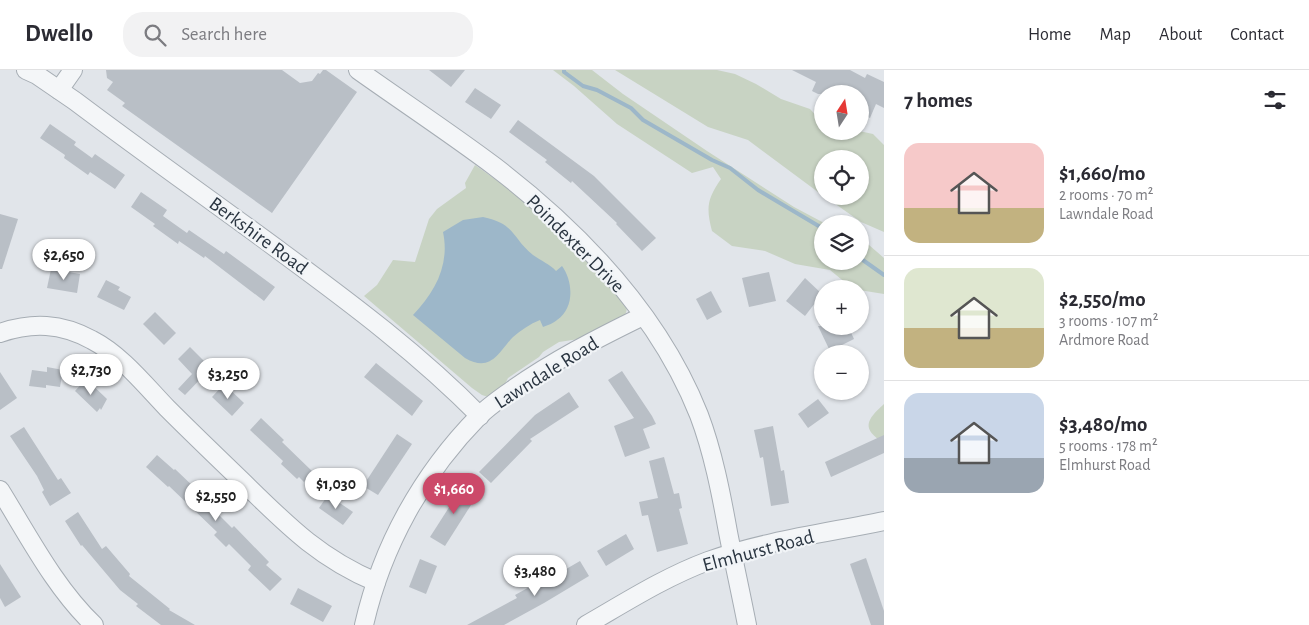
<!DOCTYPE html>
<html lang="en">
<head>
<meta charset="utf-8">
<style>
	body { margin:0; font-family:"Alegreya Sans",sans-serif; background:#f2f2f3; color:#2b2b33; height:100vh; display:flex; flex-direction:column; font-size:19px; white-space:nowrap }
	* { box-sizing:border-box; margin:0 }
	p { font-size:16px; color:#7c7c81 }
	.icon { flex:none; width:28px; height:28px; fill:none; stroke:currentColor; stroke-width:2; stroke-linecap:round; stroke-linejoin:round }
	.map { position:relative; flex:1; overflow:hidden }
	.side { display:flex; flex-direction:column; background:#fff; width:425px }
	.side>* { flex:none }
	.needle { width:32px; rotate:12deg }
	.fabs { position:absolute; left:814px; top:15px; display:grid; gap:10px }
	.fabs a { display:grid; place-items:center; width:55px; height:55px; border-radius:50%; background:#fff; box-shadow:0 1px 4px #0004; font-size:25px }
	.price { position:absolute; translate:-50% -42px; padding:0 11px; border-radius:18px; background:#fff; color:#222; font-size:16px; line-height:32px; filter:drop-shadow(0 1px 2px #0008) }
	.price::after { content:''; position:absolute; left:50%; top:30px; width:15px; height:11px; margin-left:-8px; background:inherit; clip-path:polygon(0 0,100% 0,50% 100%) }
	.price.on { background:#cc4969; color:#fff }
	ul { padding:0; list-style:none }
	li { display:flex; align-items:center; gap:15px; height:125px; padding:0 20px }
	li+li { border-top:1px solid #e1e1e2 }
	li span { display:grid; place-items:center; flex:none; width:140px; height:100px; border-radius:15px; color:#555 }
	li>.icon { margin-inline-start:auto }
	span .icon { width:60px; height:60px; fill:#fffc; stroke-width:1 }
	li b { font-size:21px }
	h2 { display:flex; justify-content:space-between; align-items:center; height:60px; padding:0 20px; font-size:21px }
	header { display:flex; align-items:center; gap:30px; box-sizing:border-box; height:70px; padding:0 25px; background:#fff; border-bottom:1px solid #e1e1e2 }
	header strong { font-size:24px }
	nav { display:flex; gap:28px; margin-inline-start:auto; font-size:18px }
	.search { width:350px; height:45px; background:#f2f2f3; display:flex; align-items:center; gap:12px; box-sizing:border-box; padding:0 18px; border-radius:20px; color:#7c7c81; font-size:19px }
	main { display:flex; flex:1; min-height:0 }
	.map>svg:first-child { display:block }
	.green { fill:#c8d3c3 }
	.water { fill:#9db7c9 }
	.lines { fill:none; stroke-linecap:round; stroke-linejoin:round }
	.stream { stroke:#9db7c9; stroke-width:4 }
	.building { fill:#b9bfc6 }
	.minor-casing { stroke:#a6adb4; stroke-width:20 }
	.minor { stroke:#f4f6f8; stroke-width:18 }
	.labels { text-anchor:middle; stroke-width:4.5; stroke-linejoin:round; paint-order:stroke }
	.street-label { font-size:20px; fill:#2a3541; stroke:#f1f4f7 }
</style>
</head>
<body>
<header>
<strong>Dwello</strong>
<div class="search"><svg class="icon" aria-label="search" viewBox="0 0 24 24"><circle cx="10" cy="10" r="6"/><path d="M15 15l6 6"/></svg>Search here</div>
<nav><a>Home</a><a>Map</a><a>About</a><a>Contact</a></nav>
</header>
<main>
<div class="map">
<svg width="884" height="555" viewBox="0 0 884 555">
	<rect width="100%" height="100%" fill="#e1e5ea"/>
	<g class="green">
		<path d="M553,0H592L623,24L707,81L794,137L826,154H822V191H860V171L869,175L884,188V224L853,219L830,200L795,194L765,181L732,176L712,161C706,138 707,129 721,109L713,97L692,103L617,54L574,16Z"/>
		<path d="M615,0H717L735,4L756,14L781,29L810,39L822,52V61H831L843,66L859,61L873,64L884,75V162L861,152L824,126H860V89H822V125L748,70L708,57Z"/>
		<path d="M475,95L515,123L546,149L596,198C597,206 609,220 617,222C622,230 632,238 623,247L579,269L559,272L543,282L539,287L508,308L505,314L494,325L488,327L482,325L472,318L364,226L377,215L393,190L415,192L429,149L437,139L466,118L465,113Z"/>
		<path d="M884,334V373C861,359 866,350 884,334Z"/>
	</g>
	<path class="water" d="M483,147C516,154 511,167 533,185C541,191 550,194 556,201L562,196C573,211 575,238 557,250C554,253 548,255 543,257L540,250C530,254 521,260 513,267C498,283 491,303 465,288L413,245C435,222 450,195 443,162L463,150Z"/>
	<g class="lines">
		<g class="stream">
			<path d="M564,0V2L583,16L597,20L631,38L643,50L712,90L730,98L758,120L822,158"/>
			<path d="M860,188L884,205"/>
		</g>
	</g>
	<g class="building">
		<path d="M106,0H282L300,13L312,11L318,3L320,4L323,0H326L357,22L272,143L122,36L125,33L107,20L113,12L107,8Z"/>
		<path d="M429,0H465L451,17Z"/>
		<path d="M792,0H850L865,8L867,4L884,12V38L876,34L870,48L860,44V24H818L812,21L816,12Z"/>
		<path d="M475,18L501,35L491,49L465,32Z"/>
		<path d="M518,50L594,106L656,168L642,181L616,154L617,153L572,111L571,113L545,92L547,90L509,62Z"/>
		<path d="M50,54L76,72L74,75L92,88L95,84L125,105L115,119L90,102L88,105L64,88L65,85L40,68Z"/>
		<path d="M141,122L167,140L163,146L187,163L189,160L224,184L226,181L275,217L264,231L205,186L204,188L179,171L178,174L153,156L155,154L131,137Z"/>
		<path d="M0,144L18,149L2,199H0Z"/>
		<path d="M51,199L80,204L77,223L47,218Z"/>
		<path d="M769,202L776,231L749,237L742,208Z"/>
		<path d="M805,208L822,224L805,246L786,231Z"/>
		<path d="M106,210L120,217L118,220L131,227L124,240L97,227Z"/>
		<path d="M711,221L722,242L707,250L696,229Z"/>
		<path d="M155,242L176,263L164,275L143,254Z"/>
		<path d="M818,256H848L854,269L830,281Z"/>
		<path d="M190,277L211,298L185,325L178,319L192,304L178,289Z"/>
		<path d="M376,293L423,331L412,346L364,307Z"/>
		<path d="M47,297L63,300L60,317L46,315V318L29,316L32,300L47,302Z"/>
		<path d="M622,301L652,346L656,354L643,359L650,378L625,387L614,356L634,348L608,310Z"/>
		<path d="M0,302L17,328L0,340Z"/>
		<path d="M86,309L107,329L101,340L100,338L97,342L75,321Z"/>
		<path d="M224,314L244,333L232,346L212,327Z"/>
		<path d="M569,322L579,337L530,369L532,371L491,413L479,402L535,345Z"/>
		<path d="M818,329L829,343L808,358L798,344Z"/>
		<path d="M261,348L284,370L282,372L313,402L304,412L299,407L297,409L281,394L283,391L250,360Z"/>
		<path d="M773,356L781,401L784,400L789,433L771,436L763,387L760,388L754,360Z"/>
		<path d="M24,357L58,410L61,408L71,423L50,436L42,422L44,420L37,406L10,366Z"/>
		<path d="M397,364L412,374L378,425L363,416Z"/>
		<path d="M884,365V383L831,407L825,392Z"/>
		<path d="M157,385L174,400L175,399L216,438L214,440L232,458L234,456L269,492L266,495L282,509L270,521L248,500L251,496L229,474L226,477L214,465L217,462L169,416L168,417L146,397Z"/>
		<path d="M664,387L674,424L679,423L682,438L679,439L688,474L657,482L648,445L642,446L639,432L658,428L649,391Z"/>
		<path d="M464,414L478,424L445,476L430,467Z"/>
		<path d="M328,425L353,442L343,455L319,438Z"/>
		<path d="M78,442L102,479L106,476L130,504L129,506L170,539L169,540L195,555H161L136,536L138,534L120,520L82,475L81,476L65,451Z"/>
		<path d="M626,464L634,479L606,496L597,481Z"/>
		<path d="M866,488L884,541V555H871L850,494Z"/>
		<path d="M420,489L437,496L426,524L409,517Z"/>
		<path d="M580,491L589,506L544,533L504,555H467L517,528L515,525L533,515L535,517Z"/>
		<path d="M0,494L21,527L5,537L0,528Z"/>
		<path d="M298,518L332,536L323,552L290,534Z"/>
	</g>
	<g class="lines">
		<defs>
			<g id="minor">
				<path d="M26,0L37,5L75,31C144,83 215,133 284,184C352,234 420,285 480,346"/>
				<path d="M358,0C403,32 450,63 494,96C579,161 659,244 699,345C713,382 721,423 728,462C734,493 741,524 747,555"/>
				<path d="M59,20L73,0"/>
				<path d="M0,263C32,252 61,253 92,270C121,285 144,314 167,338C192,363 218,388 243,412C287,455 319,488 376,512"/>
				<path d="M0,420C28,465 55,518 94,555"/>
				<path d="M364,555C382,476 422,404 479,346C489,336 501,328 512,320C553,291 598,268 643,246"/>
				<path d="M586,555C626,532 665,507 708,491C765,471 826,463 884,451"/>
			</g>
		</defs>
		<use href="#minor" class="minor-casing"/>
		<use href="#minor" class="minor"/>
	</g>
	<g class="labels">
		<g class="street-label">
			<text transform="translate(259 165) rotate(36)" y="7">Berkshire Road</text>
			<text transform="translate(576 173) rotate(45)" y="7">Poindexter Drive</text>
			<text transform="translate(546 302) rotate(-32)" y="7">Lawndale Road</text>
			<text transform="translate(758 480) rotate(-15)" y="7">Elmhurst Road</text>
		</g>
	</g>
</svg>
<div class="fabs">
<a><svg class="needle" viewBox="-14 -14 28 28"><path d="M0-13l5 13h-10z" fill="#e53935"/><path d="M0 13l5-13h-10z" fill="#7c7c81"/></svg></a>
<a><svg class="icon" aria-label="locate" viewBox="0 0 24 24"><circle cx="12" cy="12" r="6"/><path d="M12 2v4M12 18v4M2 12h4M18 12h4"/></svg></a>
<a><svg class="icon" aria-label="layers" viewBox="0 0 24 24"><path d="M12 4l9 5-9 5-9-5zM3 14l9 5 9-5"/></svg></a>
<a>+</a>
<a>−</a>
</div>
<b class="price" style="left:64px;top:211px">$2,650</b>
<b class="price" style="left:91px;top:326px">$2,730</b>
<b class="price" style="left:228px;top:330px">$3,250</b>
<b class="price" style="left:336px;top:440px">$1,030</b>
<b class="price on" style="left:454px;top:445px">$1,660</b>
<b class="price" style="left:216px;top:452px">$2,550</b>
<b class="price" style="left:535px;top:527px">$3,480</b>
</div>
<section class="side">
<h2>7 homes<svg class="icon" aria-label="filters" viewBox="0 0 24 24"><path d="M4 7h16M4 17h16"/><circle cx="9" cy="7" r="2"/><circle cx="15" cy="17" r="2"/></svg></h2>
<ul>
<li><span style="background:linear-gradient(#f6c9c9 65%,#c2b280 0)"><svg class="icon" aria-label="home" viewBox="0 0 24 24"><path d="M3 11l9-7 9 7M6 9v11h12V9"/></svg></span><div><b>$1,660/mo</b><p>2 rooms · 70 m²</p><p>Lawndale Road</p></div></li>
<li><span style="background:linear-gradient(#dfe7d0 60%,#c2b280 0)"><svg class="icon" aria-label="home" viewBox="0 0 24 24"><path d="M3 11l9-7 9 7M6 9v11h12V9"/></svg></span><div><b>$2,550/mo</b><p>3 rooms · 107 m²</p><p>Ardmore Road</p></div></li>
<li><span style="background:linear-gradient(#c9d6e8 65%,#9aa5b1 0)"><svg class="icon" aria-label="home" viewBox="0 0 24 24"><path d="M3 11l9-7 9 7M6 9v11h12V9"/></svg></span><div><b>$3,480/mo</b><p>5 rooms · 178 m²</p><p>Elmhurst Road</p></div></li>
</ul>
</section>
</main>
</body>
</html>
